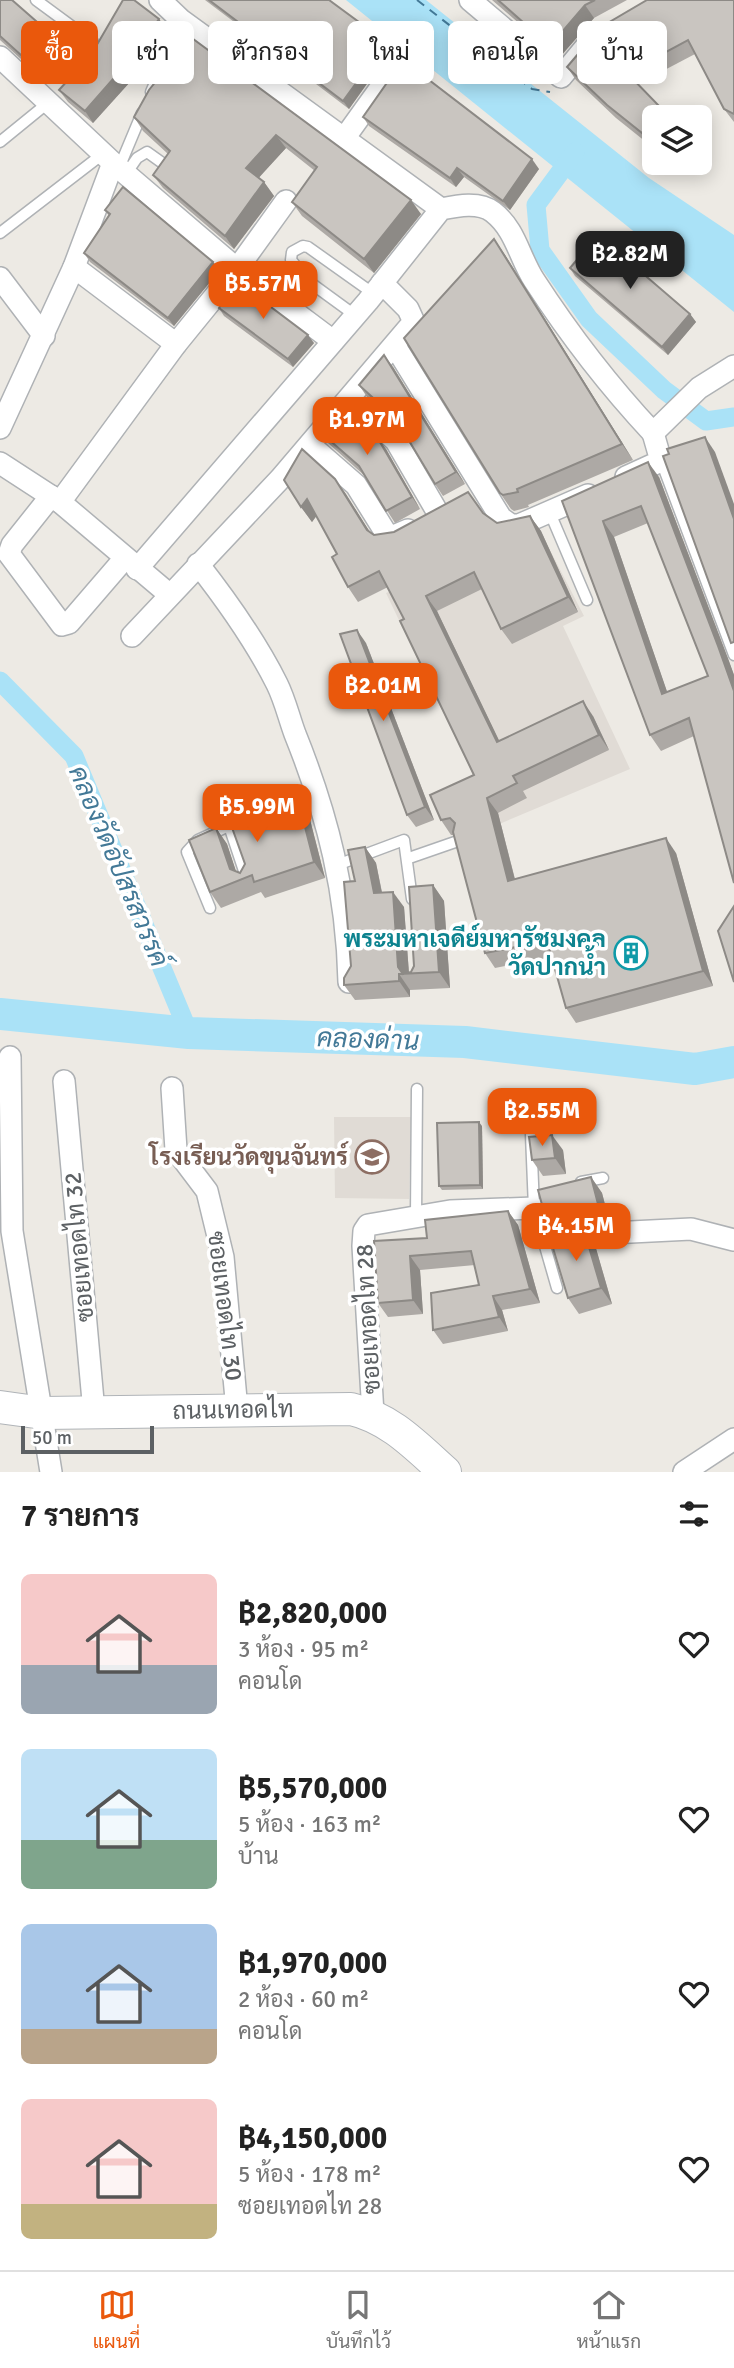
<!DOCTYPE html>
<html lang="th">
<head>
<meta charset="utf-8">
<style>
	body { margin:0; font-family:Signika,Sarabun,sans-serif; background:#f2f2f2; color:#222; height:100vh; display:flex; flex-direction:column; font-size:26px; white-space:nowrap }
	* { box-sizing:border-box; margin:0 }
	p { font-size:23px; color:#767676 }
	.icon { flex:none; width:38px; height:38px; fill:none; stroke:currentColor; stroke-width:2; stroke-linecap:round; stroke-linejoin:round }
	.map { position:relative; height:1472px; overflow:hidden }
	.details { display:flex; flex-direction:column; background:#fff; flex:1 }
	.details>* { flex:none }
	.banner { position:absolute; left:21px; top:21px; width:693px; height:63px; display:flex; gap:14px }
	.buttons { position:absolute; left:642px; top:105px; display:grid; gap:14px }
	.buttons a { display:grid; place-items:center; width:70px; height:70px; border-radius:10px; background:#fff; box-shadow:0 4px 18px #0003; font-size:35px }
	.scale { position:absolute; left:21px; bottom:18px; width:133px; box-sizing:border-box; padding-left:7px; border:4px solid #5c6063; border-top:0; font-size:19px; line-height:24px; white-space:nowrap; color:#5c6063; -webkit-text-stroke:5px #fff; paint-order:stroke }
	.price { position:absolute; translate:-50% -60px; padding:0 16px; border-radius:14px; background:#ea580c; color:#fff; font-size:23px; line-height:46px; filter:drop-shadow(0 2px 4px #0008) }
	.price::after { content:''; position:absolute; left:50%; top:42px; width:21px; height:16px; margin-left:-10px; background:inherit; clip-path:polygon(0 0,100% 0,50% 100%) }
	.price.selected { background:#222; color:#fff }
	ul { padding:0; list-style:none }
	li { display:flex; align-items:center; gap:21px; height:175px; padding:0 21px }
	li span { display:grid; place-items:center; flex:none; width:196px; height:140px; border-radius:10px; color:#555 }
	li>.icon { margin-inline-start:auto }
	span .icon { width:84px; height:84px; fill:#fffc; stroke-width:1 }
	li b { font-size:30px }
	h2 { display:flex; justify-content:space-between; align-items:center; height:84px; padding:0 21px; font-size:30px }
	.tag { padding:0 24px; border-radius:10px; background:#fff; box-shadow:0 4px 18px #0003; font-size:24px; line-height:63px }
	.tag.selected { background:#ea580c; color:#fff }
	.tab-bar { display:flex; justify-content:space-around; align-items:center; height:98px; border-top:2px solid #e0e0e0; background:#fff; font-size:19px; color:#767676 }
	.tab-bar a { display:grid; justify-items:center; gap:4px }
	.tab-bar .selected { color:#ea580c }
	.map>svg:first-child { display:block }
	.education { fill:#e0dbd5 }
	.water { fill:#aae2f7 }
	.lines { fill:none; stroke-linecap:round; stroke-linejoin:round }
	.canal { stroke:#aae2f7; stroke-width:19 }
	.river { stroke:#aae2f7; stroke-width:32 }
	.ferry { stroke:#437997; stroke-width:2; stroke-dasharray:9 7; stroke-linecap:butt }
	.lane-casing { stroke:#afb2b5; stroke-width:13 }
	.street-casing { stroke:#afb2b5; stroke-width:24 }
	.secondary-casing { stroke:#b0b4b8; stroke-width:34 }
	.lane { stroke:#fff; stroke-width:10 }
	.street { stroke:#fff; stroke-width:21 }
	.secondary { stroke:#fff; stroke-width:32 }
	.wall { fill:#ada9a5; fill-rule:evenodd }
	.shaded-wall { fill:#8d8a86 }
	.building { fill:#c9c5c0; stroke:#8d8a86; stroke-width:2; fill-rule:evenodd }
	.labels { text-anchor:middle; stroke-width:7; stroke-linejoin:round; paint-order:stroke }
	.culture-label { font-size:24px; font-weight:bold; fill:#0d838f; stroke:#fff; text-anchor:end }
	.education-label { font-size:24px; font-weight:bold; fill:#785e54; stroke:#fff; text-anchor:end }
	.street-label { font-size:24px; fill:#5c6063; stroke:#fff }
	.water-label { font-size:26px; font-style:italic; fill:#437997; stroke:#fff }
</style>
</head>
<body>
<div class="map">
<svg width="734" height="1472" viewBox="0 0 734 1472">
	<rect width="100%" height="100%" fill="#edeae4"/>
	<g class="education">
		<path d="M536,523L584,616L563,626L630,769L497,825L386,593Z"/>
		<path d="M334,1117H411L409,1199L335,1198Z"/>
	</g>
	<path class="water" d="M346,0H426L649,178L734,235V312Z"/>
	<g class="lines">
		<g class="canal">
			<path d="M575,152L536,205L540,250L589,319L664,390L706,421L734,417"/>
			<path d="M0,681L74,756L189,1033"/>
		</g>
		<path class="river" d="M0,1014L189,1033L465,1042L695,1069L734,1062"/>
		<path class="ferry" d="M417,0L532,89L550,92"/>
		<defs>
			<g id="lane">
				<path d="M36,0L93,42"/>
				<path d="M151,92L174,39"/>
				<path d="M0,142L49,102"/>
				<path d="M119,168L142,113"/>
				<path d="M126,174L137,158L147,152L168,167"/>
				<path d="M0,233L104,153"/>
				<path d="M356,316L308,281L291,260L292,252L303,246L308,247L374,294"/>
				<path d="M661,461L734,655"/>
				<path d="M550,513L587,600"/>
				<path d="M229,826L247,880"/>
				<path d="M409,858L458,841"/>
				<path d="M337,865L404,840L412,899"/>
				<path d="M210,908L187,852L198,840L242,820"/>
				<path d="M531,1135L534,1208L557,1288"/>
				<path d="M581,1182L603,1178"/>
				<path d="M416,1216L417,1089"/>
				<path d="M576,1242L611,1233"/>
			</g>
			<g id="street">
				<path d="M160,0L181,20L441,209"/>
				<path d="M470,0L561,77L585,48"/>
				<path d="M0,57L113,163L237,269L333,341"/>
				<path d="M343,140L404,55"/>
				<path d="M74,267L176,344"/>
				<path d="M0,278L44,336"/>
				<path d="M395,346L501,518L511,525H519L588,495"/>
				<path d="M350,399L396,441L438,513"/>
				<path d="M0,428L74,267L113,163"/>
				<path d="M310,445L356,485L389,538L408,530"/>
				<path d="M0,463L60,502L170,595"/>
				<path d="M626,477L661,461L653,433"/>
				<path d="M51,496L12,545L9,554L62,625L69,623L125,558"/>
				<path d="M60,502L176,344L237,269L286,201"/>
				<path d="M198,564C227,601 256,642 277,684C285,700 289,718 295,734C328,816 347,893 349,982"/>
				<path d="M137,569L368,301L441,209C456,206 479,201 493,212C516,230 519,257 534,280C569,334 609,386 653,433L699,388L734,366"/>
				<path d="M132,636L280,479L411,325L413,320L408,309L382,283"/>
				<path d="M10,1057L12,1231L51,1472"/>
				<path d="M64,1081L94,1412"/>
				<path d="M172,1088L176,1150L207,1191L223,1257L237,1410"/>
				<path d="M611,1233L691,1229L734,1240"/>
				<path d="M373,1414L363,1246L364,1231L368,1225L450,1211L534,1208"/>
				<path d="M684,1472L734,1439"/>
			</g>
			<path id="secondary" d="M0,1407L43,1413L351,1409C390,1418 416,1446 445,1472"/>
		</defs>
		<use href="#lane" class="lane-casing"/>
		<use href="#street" class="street-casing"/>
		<use href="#secondary" class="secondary-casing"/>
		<use href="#lane" class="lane"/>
		<use href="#street" class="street"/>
		<use href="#secondary" class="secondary"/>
	</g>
	<g class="wall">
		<path d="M0,0L60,42L68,55L42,78L0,40Z"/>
		<path d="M205,0H329L391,50L349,109Z"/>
		<path d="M492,0H627L594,18L559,58Z"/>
		<path d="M734,0V122L724,109L695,54L638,84L662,109L667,117H654V142L651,146L616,118L576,80L567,67Z"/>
		<path d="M159,19L168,31L130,82L93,123L68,102L59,90Z"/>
		<path d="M167,47L421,214L374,273L302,216L292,202L315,171L286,148L258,178L264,182L274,196L234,249L163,188L153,175L168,154L143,131L134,117L175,58Z"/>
		<path d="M363,117L539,169L510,210L464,177L456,187L369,126Z"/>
		<path d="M105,210L213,262L219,271L174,326L90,262L84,253L109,216Z"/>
		<path d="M494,239L505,255L633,460L528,505L529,507L514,511L511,509L500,493Z"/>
		<path d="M570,268L690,314L696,322L668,355L575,276Z"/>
		<path d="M219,308L314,343L293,367L224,316Z"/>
		<path d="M393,367L465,484L443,496L435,484L402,429L367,397L359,385Z"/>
		<path d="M319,431L386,449L420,509L395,523L365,476L328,443Z"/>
		<path d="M659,477L734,675V883L694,736L661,751L650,735L562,501ZM648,523L708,676L667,692L614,537Z"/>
		<path d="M335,479L370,532L374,535L394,532L483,514L497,523L530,516L541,531L578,612L512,644L501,629L482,589L437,611L499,741L593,716L609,750L523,791L527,798L498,813L515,879L676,853L713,986L576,1023L566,1008L552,957L495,968L485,953L454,835H451L441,820L474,775L404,619L388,587L358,602L348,587L337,554L316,516L312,522L301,507Z"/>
		<path d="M366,643L434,820L416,827L407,815Z"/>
		<path d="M307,808L325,878L265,898L261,892L221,908L210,892L216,828L227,844L236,872L240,873Z"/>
		<path d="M365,847L376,863L382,892L404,907L409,973L411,972L414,966L433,885L444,901L450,988L410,990V997L355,1000L344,985L351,966L355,881Z"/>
		<path d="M482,1126L483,1189L442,1190L439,1186Z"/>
		<path d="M563,1150L566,1174L543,1176L532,1160Z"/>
		<path d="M591,1177L602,1193L609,1220L599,1228L585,1232L595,1245L612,1304L579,1314L568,1298L556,1237L547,1223Z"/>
		<path d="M508,1211L518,1225L540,1303L502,1310L508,1331L443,1344L433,1330L479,1285L475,1265L420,1270L423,1314L388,1317L378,1303L374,1241L427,1238Z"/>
	</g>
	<g class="shaded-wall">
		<path d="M585,5L594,18L559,58L550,46Z"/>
		<path d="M159,19L168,31L130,82L93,123L85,111Z"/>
		<path d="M386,42L391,50L349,109L343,101Z"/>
		<path d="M662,109L667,117H655Z"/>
		<path d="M654,118V142L651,146L642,133Z"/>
		<path d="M276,135L286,148L255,182L246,168Z"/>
		<path d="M532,159L539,169L510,210L503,201Z"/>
		<path d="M457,168L464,177L456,187L450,178Z"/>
		<path d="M264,182L274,196L234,249L225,236Z"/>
		<path d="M411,200L421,214L374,273L364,259Z"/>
		<path d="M494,239L505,255L633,460L622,444Z"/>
		<path d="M213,262L219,271L174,326L168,318Z"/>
		<path d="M690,314L696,322L668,355L662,347Z"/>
		<path d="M308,335L314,343L293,367L288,359Z"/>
		<path d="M384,355L393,367L465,484L456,472Z"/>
		<path d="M377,437L386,449L420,509L412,497Z"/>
		<path d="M705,437L715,452L734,504V519Z"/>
		<path d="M648,462L659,477L729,661L734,675V691Z"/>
		<path d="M335,479L346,494L378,545L367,530Z"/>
		<path d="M307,499L318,514L312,522L301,507Z"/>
		<path d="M530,516L541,531L578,612L568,597Z"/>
		<path d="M603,521L614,537L673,709L662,694Z"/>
		<path d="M426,596L437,611L507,757L497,742Z"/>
		<path d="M357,630L366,643L434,820L425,807Z"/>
		<path d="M583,701L593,716L609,750L599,735Z"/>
		<path d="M296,792L307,808L325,878L314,862Z"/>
		<path d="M487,798L498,813L519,896L508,881Z"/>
		<path d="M216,828L227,844L239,880L230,869Z"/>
		<path d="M666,838L676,853L713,986L703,971Z"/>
		<path d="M365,847L376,863L385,909L374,893Z"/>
		<path d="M433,885L444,901L450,988L439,972Z"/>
		<path d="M393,892L404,907L409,974H403L398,967Z"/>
		<path d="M399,974L410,990V997L399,981Z"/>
		<path d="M479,1122L482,1126L483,1189L480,1185Z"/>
		<path d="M552,1135L563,1150L566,1174L555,1158Z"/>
		<path d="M591,1177L602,1193L609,1220L598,1204Z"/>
		<path d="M508,1211L518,1225L540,1303L530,1289Z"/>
		<path d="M584,1230L595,1245L612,1304L601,1288Z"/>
		<path d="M410,1256L420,1270L423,1314L413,1300Z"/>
		<path d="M493,1296L502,1310L508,1331L499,1317Z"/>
	</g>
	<g class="building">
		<path d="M0,0H12L60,42L33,66L0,36Z"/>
		<path d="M123,0H134L159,19L121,70L85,111L59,90L91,55Z"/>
		<path d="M209,0H329L386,42L343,101Z"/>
		<path d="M498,0H595L585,5L550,46Z"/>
		<path d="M647,0H734V114L724,109L688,40L627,73L662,109L642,133L607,105L567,67L601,27Z"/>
		<path d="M177,27L411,200L364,259L292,202L317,167L276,135L246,168L264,182L225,236L153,175L170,151L134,117L149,90L177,55L167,47Z"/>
		<path d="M403,60L532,159L503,201L457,168L450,178L363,117Z"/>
		<path d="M123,187L213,262L168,318L84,253L110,214L105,210Z"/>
		<path d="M598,235L690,314L662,347L570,268Z"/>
		<path d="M494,239L622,444L517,489L518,492L503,495L500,493L404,338Z"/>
		<path d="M239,283L308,335L288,359L219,308Z"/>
		<path d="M384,355L456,472L435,484L396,419L359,385Z"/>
		<path d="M342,405L377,437L412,497L386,511L359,466L319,431Z"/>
		<path d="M705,437L734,519V642L731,643L663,456L669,454L667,449Z"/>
		<path d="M302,449L335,479L367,530L374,535L394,532L468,492L483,513L497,523L530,516L568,597L501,629L474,572L426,596L497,742L583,701L599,735L513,776L517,783L487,798L508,881L666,838L703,971L566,1008L547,941L485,953L453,832L455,823L450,818L441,820L430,795L474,775L400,621L404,619L379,571L348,587L332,557L337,554L307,499L301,507L284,480Z"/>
		<path d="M648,462L718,646L734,691V883L689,718L650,735L562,501ZM641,506L708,676L662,694L603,521Z"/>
		<path d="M357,630L425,807L407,815L340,634Z"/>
		<path d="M296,792L314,862L254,882L252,875L210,892L189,840L216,828L230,869L240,873L245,864L230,822L234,821L231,814Z"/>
		<path d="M365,847L374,893L393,892L398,967L403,974L411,972L414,966L409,887L433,885L439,972L399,974V981L344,985V978L351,966L344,882L355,881L348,850Z"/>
		<path d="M734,906V982L718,931Z"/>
		<path d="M479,1122L480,1185L439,1186L437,1123Z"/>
		<path d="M552,1135L555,1158L532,1160L529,1137Z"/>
		<path d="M591,1177L598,1204L588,1212L547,1223L538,1190Z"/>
		<path d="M508,1211L530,1289L493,1296L499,1317L433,1330L431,1293L479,1285L471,1251L410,1256L413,1300L378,1303L374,1241L427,1238L425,1220Z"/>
		<path d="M584,1230L601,1288L568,1298L550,1238Z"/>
	</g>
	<defs>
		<symbol id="building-ring" viewBox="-11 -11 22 22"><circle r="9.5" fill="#fff" stroke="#0f9aa8" stroke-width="1.5"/><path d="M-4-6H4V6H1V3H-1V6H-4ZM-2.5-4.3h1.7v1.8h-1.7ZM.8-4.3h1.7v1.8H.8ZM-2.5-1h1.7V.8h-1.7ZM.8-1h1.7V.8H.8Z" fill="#0f9aa8"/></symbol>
		<symbol id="school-ring" viewBox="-11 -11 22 22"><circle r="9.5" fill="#fff" stroke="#8d6e63" stroke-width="1.5"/><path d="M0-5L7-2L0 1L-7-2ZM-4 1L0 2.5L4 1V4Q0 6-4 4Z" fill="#8d6e63"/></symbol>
	</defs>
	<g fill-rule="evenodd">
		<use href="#building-ring" x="612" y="934" width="38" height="38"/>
		<use href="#school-ring" x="353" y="1138" width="38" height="38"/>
	</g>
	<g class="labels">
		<g class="culture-label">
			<text x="606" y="947">พระมหาเจดีย์มหารัชมงคล<tspan x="606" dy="28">วัดปากน้ำ</tspan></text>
		</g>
		<g class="education-label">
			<text x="348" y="1165">โรงเรียนวัดขุนจันทร์</text>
		</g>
		<g class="street-label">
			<text transform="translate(79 1247) rotate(-95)" y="8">ซอยเทอดไท 32</text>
			<text transform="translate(225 1306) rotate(83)" y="8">ซอยเทอดไท 30</text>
			<text transform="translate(368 1319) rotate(-93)" y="8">ซอยเทอดไท 28</text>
			<text transform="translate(233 1410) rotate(-1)" y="8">ถนนเทอดไท</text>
		</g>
		<g class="water-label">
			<text transform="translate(119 866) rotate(67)" y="9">คลองวัดอัปสรสวรรค์</text>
			<text transform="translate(368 1039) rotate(2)" y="9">คลองด่าน</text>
		</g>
	</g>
</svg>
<div class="buttons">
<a><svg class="icon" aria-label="layers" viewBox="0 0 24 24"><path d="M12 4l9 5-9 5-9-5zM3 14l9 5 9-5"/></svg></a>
</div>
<div class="scale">50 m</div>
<b class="price selected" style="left:630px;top:291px">฿2.82M</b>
<b class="price" style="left:263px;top:321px">฿5.57M</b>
<b class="price" style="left:367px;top:457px">฿1.97M</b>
<b class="price" style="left:383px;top:723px">฿2.01M</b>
<b class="price" style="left:257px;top:844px">฿5.99M</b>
<b class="price" style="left:542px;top:1148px">฿2.55M</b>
<b class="price" style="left:576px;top:1263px">฿4.15M</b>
<div class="banner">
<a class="tag selected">ซื้อ</a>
<a class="tag">เช่า</a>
<a class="tag">ตัวกรอง</a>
<a class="tag">ใหม่</a>
<a class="tag">คอนโด</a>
<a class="tag">บ้าน</a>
</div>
</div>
<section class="details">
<h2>7 รายการ<svg class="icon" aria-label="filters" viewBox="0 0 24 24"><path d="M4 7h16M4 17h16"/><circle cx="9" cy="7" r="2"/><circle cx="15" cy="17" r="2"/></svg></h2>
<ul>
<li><span style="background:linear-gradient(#f6c9c9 65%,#9aa5b1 0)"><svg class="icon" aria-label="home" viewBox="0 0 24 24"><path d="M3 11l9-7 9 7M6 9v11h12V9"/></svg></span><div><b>฿2,820,000</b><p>3 ห้อง · 95 m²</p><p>คอนโด</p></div><svg class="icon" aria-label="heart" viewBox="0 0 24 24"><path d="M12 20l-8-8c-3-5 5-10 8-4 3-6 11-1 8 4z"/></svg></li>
<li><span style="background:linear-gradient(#bfe0f5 65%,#7fa58c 0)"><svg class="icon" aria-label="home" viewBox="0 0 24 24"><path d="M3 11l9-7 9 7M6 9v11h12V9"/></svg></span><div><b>฿5,570,000</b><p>5 ห้อง · 163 m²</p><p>บ้าน</p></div><svg class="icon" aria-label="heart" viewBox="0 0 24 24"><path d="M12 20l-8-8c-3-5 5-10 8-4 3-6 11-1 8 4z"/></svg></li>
<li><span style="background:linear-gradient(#a9c7e8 75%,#b9a48a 0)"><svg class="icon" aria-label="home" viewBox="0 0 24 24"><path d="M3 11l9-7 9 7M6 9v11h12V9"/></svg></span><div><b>฿1,970,000</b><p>2 ห้อง · 60 m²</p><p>คอนโด</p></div><svg class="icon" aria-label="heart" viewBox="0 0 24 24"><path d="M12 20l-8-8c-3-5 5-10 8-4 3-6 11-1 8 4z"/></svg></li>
<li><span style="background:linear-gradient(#f6c9c9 75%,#c2b280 0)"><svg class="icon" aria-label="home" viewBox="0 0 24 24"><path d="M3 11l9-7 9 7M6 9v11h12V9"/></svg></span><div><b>฿4,150,000</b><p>5 ห้อง · 178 m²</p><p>ซอยเทอดไท 28</p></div><svg class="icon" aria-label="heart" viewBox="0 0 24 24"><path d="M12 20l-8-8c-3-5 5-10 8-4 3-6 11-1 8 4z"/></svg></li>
</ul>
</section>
<nav class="tab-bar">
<a class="selected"><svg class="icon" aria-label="map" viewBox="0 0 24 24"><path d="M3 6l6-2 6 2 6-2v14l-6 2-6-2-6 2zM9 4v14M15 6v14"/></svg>แผนที่</a>
<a><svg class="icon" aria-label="saved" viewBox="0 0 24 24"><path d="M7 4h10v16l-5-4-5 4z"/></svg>บันทึกไว้</a>
<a><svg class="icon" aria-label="home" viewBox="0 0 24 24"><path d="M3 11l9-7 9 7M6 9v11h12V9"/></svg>หน้าแรก</a>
</nav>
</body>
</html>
